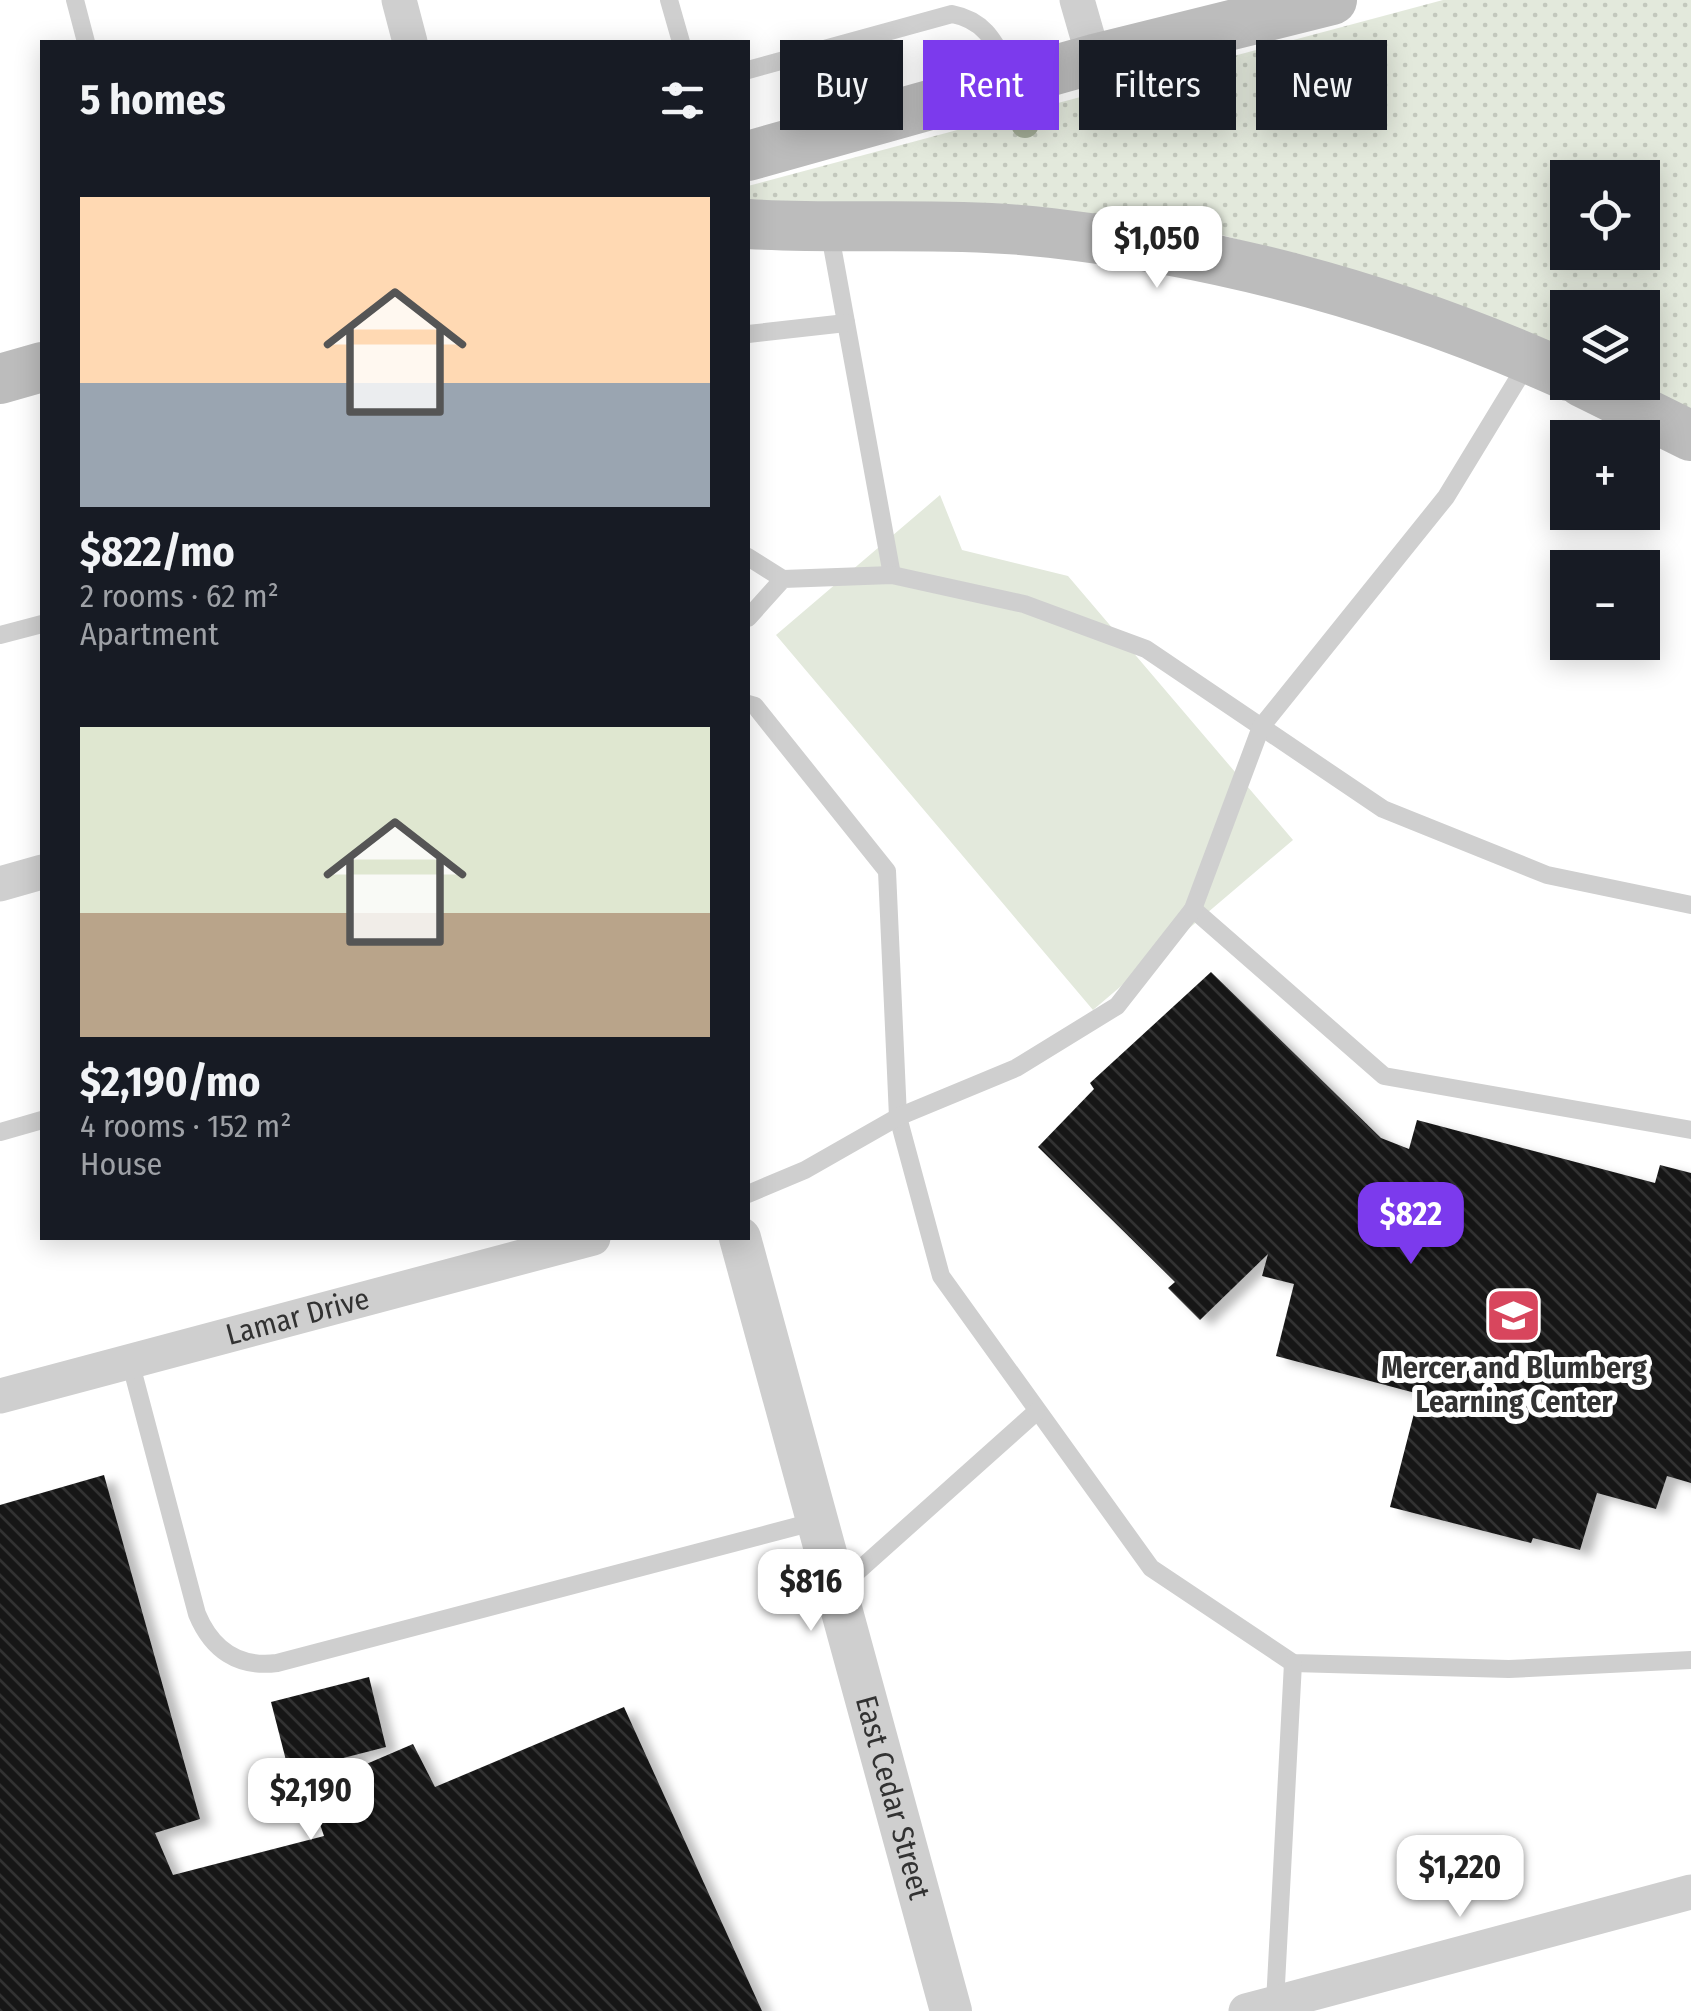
<!DOCTYPE html>
<html lang="en">
<head>
<meta charset="utf-8">
<style>
	body { margin:0; font-family:"Fira Sans Condensed",sans-serif; background:#242831; color:#f1f3f6; height:100vh; display:flex; flex-direction:column; font-size:38px; white-space:nowrap }
	* { box-sizing:border-box; margin:0 }
	p { font-size:32px; color:#9ea1a6 }
	.icon { flex:none; width:55px; height:55px; fill:none; stroke:currentColor; stroke-width:2; stroke-linecap:round; stroke-linejoin:round }
	.map { position:relative; flex:1; overflow:hidden }
	.sheet { position:absolute; left:40px; top:40px; width:710px; height:1200px; display:flex; flex-direction:column; background:#171b24; border-radius:0px; box-shadow:0 5px 25px #0003 }
	.sheet>* { flex:none }
	.top-card { position:absolute; left:780px; top:40px; width:760px; height:90px; display:flex; gap:20px }
	.buttons { position:absolute; left:1550px; top:160px; display:grid; gap:20px }
	.buttons a { display:grid; place-items:center; width:110px; height:110px; border-radius:0px; background:#171b24; box-shadow:0 5px 25px #0003; font-size:50px }
	.price { position:absolute; translate:-50% -85px; padding:0 22px; border-radius:20px; background:#fff; color:#222; font-size:32px; line-height:65px; filter:drop-shadow(0 2px 5px #0008) }
	.price::after { content:''; position:absolute; left:50%; top:60px; width:30px; height:22px; margin-left:-15px; background:inherit; clip-path:polygon(0 0,100% 0,50% 100%) }
	.price.current { background:#7c3aed; color:#fff }
	ul { padding:0; list-style:none }
	li { display:grid; align-content:center; gap:20px; height:530px; padding:0 40px }
	li span { display:grid; place-items:center; height:310px; border-radius:0px; color:#555 }
	li>.icon { margin-inline-start:auto }
	span .icon { width:180px; height:180px; fill:#fffc; stroke-width:1 }
	li b { font-size:42px }
	h2 { display:flex; justify-content:space-between; align-items:center; height:120px; padding:0 40px; font-size:42px }
	.chip { padding:0 35px; border-radius:0px; background:#171b24; box-shadow:0 5px 25px #0003; font-size:35px; line-height:90px }
	.chip.current { background:#7c3aed; color:#fff }
	.map>svg:first-child { display:block }
	.park { fill:url(#park-dots); fill-rule:evenodd }
	.pitch { fill:#e3e9dc }
	.building { fill:url(#building-back-hatch); filter:url(#shadow) }
	.lines { fill:none; stroke-linecap:round; stroke-linejoin:round }
	.service { stroke:#cfcfcf; stroke-width:18 }
	.minor { stroke:#cfcfcf; stroke-width:35 }
	.tertiary { stroke:#cfcfcf; stroke-width:42 }
	.secondary { stroke:#bcbcbc; stroke-width:50 }
	.tree { fill:#a4ae98 }
	.labels { text-anchor:middle; stroke-width:10; stroke-linejoin:round; paint-order:stroke }
	.street-label { font-size:30px; fill:#323232; stroke:#fff }
	.poi-label { font-size:30px; font-weight:bold; fill:#323232; stroke:#fff }
</style>
</head>
<body>
<div class="map">
<svg width="1691" height="2011" viewBox="0 0 1691 2011">
	<defs>
		<pattern id="park-dots" width="8" height="8" patternUnits="userSpaceOnUse" patternTransform="scale(2.5)"><rect width="8" height="8" fill="#e3e9dc"/><path d="M2 2h.1M6 6h.1" fill="none" stroke="#c3c8bd" stroke-width="1.8" stroke-linecap="round"/></pattern>
		<pattern id="building-back-hatch" width="6" height="6" patternUnits="userSpaceOnUse" patternTransform="scale(2.5)"><rect width="6" height="6" fill="#191919"/><path d="M-1 5l2 2M0 0l6 6M5-1l2 2" fill="none" stroke="#323232"/></pattern>
		<filter id="shadow"><feDropShadow dx="11" dy="6" stdDeviation="5" flood-color="#0004"/></filter>
	</defs>
	<rect width="100%" height="100%" fill="#fff"/>
	<path class="park" d="M1443,0H1691V413L1636,383L1642,382V308H1568L1567,355L1329,266L1222,235L1135,221L748,205V186ZM1568,178H1642V252H1568Z"/>
	<path class="pitch" d="M940,495L962,550L1068,576L1293,840L1093,1010L776,635Z"/>
	<g class="building">
		<path d="M1211,972L1381,1138L1409,1149L1417,1120L1655,1183L1660,1165L1691,1173V1483L1667,1476L1656,1509L1597,1493L1580,1550L1533,1538L1531,1543L1390,1507L1419,1394L1276,1356L1294,1284L1262,1276L1268,1254L1200,1320L1168,1288L1175,1282L1038,1147L1094,1089L1090,1083Z"/>
		<path d="M104,1475L200,1819L155,1833L173,1875L324,1836L308,1789L413,1744L435,1787L624,1707L762,2011H0V1505Z"/>
		<path d="M369,1677L386,1747L289,1772L271,1702Z"/>
	</g>
	<g class="lines">
		<g class="service">
			<path d="M75,0L86,42"/>
			<path d="M669,0L681,42"/>
			<path d="M748,70L952,14C988,21 996,46 1013,76"/>
			<path d="M829,229L892,575"/>
			<path d="M748,334L846,323"/>
			<path d="M748,557L783,579"/>
			<path d="M748,618L783,579L892,575L1024,604L1146,649L1383,809L1547,875L1691,905"/>
			<path d="M0,635L42,624"/>
			<path d="M748,704L755,706L887,871L898,1117L941,1276L1151,1568L1293,1663L1509,1669L1691,1660"/>
			<path d="M1193,909L1384,1076L1691,1130"/>
			<path d="M0,1132L42,1120"/>
			<path d="M748,1194L805,1170L898,1117L1016,1068L1117,1006L1193,909L1261,727L1446,497L1527,364"/>
			<path d="M130,1361L197,1614C212,1650 238,1668 277,1663L817,1521"/>
			<path d="M839,1588L1036,1412"/>
			<path d="M1275,2003L1293,1663"/>
		</g>
		<g class="minor">
			<path d="M399,0L410,42"/>
			<path d="M1077,0L1094,59"/>
			<path d="M0,884L42,872"/>
			<path id="s1" d="M0,1396L593,1238"/>
			<path d="M1246,2011L1691,1892"/>
		</g>
		<path class="tertiary" id="s2" d="M740,1238L951,2011"/>
		<g class="secondary">
			<path d="M748,156L1094,59L1332,0"/>
			<path d="M748,224C848,230 951,221 1051,233C1229,253 1404,302 1568,376"/>
			<path d="M0,379L42,367"/>
			<path d="M1582,382L1691,436"/>
		</g>
	</g>
	<circle class="tree" cx="1025" cy="124" r="14"/>
	<defs>
		<symbol id="school-square" viewBox="-11 -11 22 22"><rect x="-9" y="-9" width="18" height="18" rx="4" fill="#d8465d" stroke="#fff"/><path d="M0-5L7-2L0 1L-7-2ZM-4 1L0 2.5L4 1V4Q0 6-4 4Z" fill="#fff"/></symbol>
	</defs>
	<g fill-rule="evenodd">
		<use href="#school-square" x="1482" y="1284" width="63" height="63"/>
	</g>
	<g class="labels">
		<g class="street-label">
			<text dy="10" stroke="none"><textPath href="#s1" startOffset="308">Lamar Drive</textPath></text>
			<text dy="10" stroke="none"><textPath href="#s2" startOffset="580">East Cedar Street</textPath></text>
		</g>
		<g class="poi-label">
			<text x="1514" y="1378">Mercer and Blumberg<tspan x="1514" dy="34">Learning Center</tspan></text>
		</g>
	</g>
</svg>
<div class="buttons">
<a><svg class="icon" aria-label="locate" viewBox="0 0 24 24"><circle cx="12" cy="12" r="6"/><path d="M12 2v4M12 18v4M2 12h4M18 12h4"/></svg></a>
<a><svg class="icon" aria-label="layers" viewBox="0 0 24 24"><path d="M12 4l9 5-9 5-9-5zM3 14l9 5 9-5"/></svg></a>
<a>+</a>
<a>−</a>
</div>
<b class="price" style="left:1157px;top:291px">$1,050</b>
<b class="price current" style="left:1411px;top:1267px">$822</b>
<b class="price" style="left:811px;top:1634px">$816</b>
<b class="price" style="left:311px;top:1843px">$2,190</b>
<b class="price" style="left:1460px;top:1920px">$1,220</b>
<div class="top-card">
<a class="chip">Buy</a>
<a class="chip current">Rent</a>
<a class="chip">Filters</a>
<a class="chip">New</a>
</div>
<section class="sheet">
<h2>5 homes<svg class="icon" aria-label="filters" viewBox="0 0 24 24"><path d="M4 7h16M4 17h16"/><circle cx="9" cy="7" r="2"/><circle cx="15" cy="17" r="2"/></svg></h2>
<ul>
<li><span style="background:linear-gradient(#ffd9b3 60%,#9aa5b1 0)"><svg class="icon" aria-label="home" viewBox="0 0 24 24"><path d="M3 11l9-7 9 7M6 9v11h12V9"/></svg></span><div><b>$822/mo</b><p>2 rooms · 62 m²</p><p>Apartment</p></div></li>
<li><span style="background:linear-gradient(#dfe7d0 60%,#b9a48a 0)"><svg class="icon" aria-label="home" viewBox="0 0 24 24"><path d="M3 11l9-7 9 7M6 9v11h12V9"/></svg></span><div><b>$2,190/mo</b><p>4 rooms · 152 m²</p><p>House</p></div></li>
</ul>
</section>
</div>
</body>
</html>
